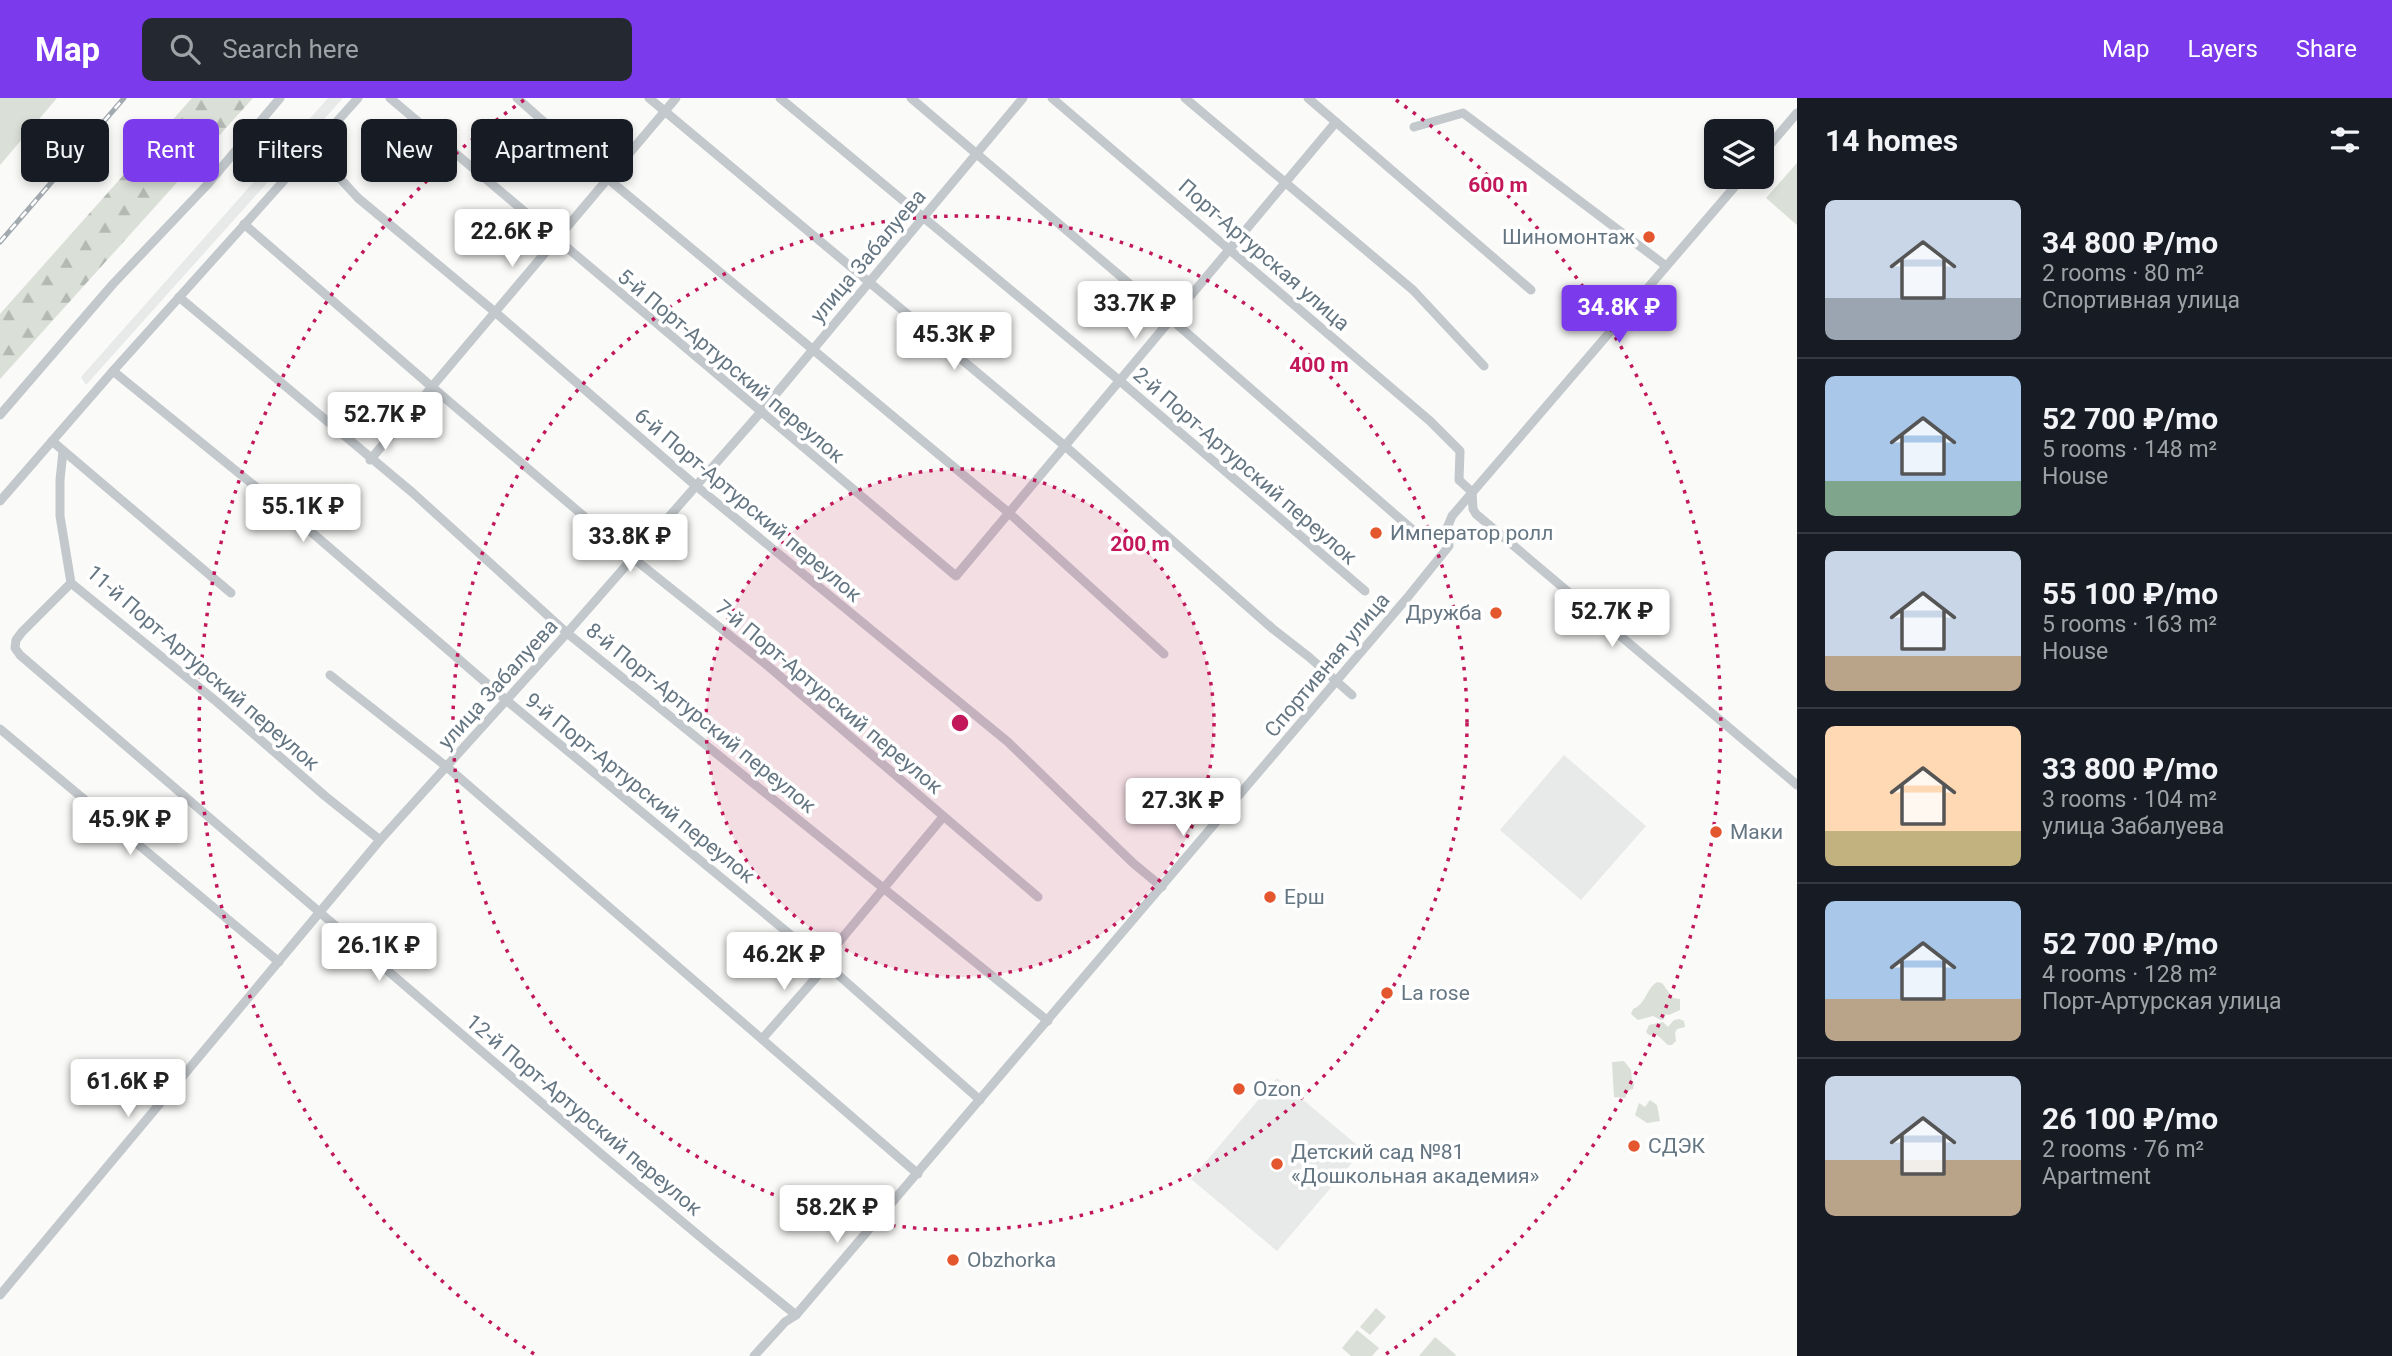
<!DOCTYPE html>
<html lang="en">
<head>
<meta charset="utf-8">
<style>
	body { margin:0; font-family:Roboto,sans-serif; background:#242831; color:#f1f3f6; height:100vh; display:flex; flex-direction:column; font-size:26px; white-space:nowrap }
	* { box-sizing:border-box; margin:0 }
	p { font-size:23px; color:#9ea1a6 }
	.icon { flex:none; width:38px; height:38px; fill:none; stroke:currentColor; stroke-width:2; stroke-linecap:round; stroke-linejoin:round }
	.map { position:relative; flex:1; overflow:hidden }
	.sheet { display:flex; flex-direction:column; background:#171b24; width:595px }
	.sheet>* { flex:none }
	.hud { position:absolute; left:21px; top:21px; width:665px; height:63px; display:flex; gap:14px }
	.tools { position:absolute; left:1704px; top:21px; display:grid; gap:14px }
	.tools a { display:grid; place-items:center; width:70px; height:70px; border-radius:10px; background:#171b24; box-shadow:0 4px 10px #0003; font-size:35px }
	.price { position:absolute; translate:-50% -60px; padding:0 16px; border-radius:7px; background:#fff; color:#222; font-size:23px; line-height:46px; filter:drop-shadow(0 2px 4px #0008) }
	.price::after { content:''; position:absolute; left:50%; top:42px; width:21px; height:16px; margin-left:-10px; background:inherit; clip-path:polygon(0 0,100% 0,50% 100%) }
	.price.selected { background:#7c3aed; color:#fff }
	ul { padding:0; list-style:none }
	li { display:flex; align-items:center; gap:21px; height:175px; padding:0 28px }
	li+li { border-top:2px solid #363941 }
	li span { display:grid; place-items:center; flex:none; width:196px; height:140px; border-radius:10px; color:#555 }
	li>.icon { margin-inline-start:auto }
	span .icon { width:84px; height:84px; fill:#fffc; stroke-width:1 }
	li b { font-size:30px }
	h2 { display:flex; justify-content:space-between; align-items:center; height:84px; padding:0 28px; font-size:30px }
	.pill { padding:0 24px; border-radius:10px; background:#171b24; box-shadow:0 4px 10px #0003; font-size:24px; line-height:63px }
	.pill.selected { background:#7c3aed; color:#fff }
	header { display:flex; align-items:center; gap:42px; box-sizing:border-box; height:98px; padding:0 35px; background:#7c3aed; color:#fff }
	header strong { font-size:33px }
	nav { display:flex; gap:38px; margin-inline-start:auto; font-size:24px }
	.search { width:490px; height:63px; background:#242831; display:flex; align-items:center; gap:18px; box-sizing:border-box; padding:0 24px; border-radius:10px; color:#9ea1a6; font-size:26px }
	main { display:flex; flex:1; min-height:0 }
	.map>svg:first-child { display:block }
	.built { fill:#e8e9e9 }
	.green { fill:#dadfd7 }
	.forest { fill:url(#forest-firs) }
	.lines { fill:none; stroke-linecap:round; stroke-linejoin:round }
	.minor { stroke:#c3c8cc; stroke-width:9 }
	.rail-casing { stroke:#a2aab0; stroke-width:5 }
	.rail { stroke:#fff; stroke-width:2.5; stroke-dasharray:8; stroke-linecap:butt }
	.ring { fill:none; stroke:#c2185b; stroke-width:3.5; stroke-dasharray:3.5 7 }
	.poi-dot { fill:#e4572e; stroke:#fff; stroke-width:2.5 }
	.labels { text-anchor:middle; stroke-width:7; stroke-linejoin:round; paint-order:stroke }
	.poi-label { font-size:21px; fill:#657683; stroke:#fff; text-anchor:start }
	.street-label { font-size:21px; fill:#657683; stroke:#fff }
	.centre { fill:#c2185b; stroke:#fff; stroke-width:3.5 }
	.ring-label { font-size:21px; text-anchor:middle; font-weight:bold; fill:#c2185b; stroke:#fff; stroke-width:7; stroke-linejoin:round; paint-order:stroke }
</style>
</head>
<body>
<header>
<strong>Map</strong>
<div class="search"><svg class="icon" aria-label="search" viewBox="0 0 24 24"><circle cx="10" cy="10" r="6"/><path d="M15 15l6 6"/></svg>Search here</div>
<nav><a>Map</a><a>Layers</a><a>Share</a></nav>
</header>
<main>
<div class="map">
<svg width="1797" height="1258" viewBox="0 0 1797 1258">
	<defs>
		<pattern id="forest-firs" width="22" height="20" patternUnits="userSpaceOnUse" patternTransform="scale(1.75)"><rect width="22" height="20" fill="#dadfd7"/><path d="M5 1l3.5 6h-7zM16 11l3.5 6h-7z" fill="#b4b9b4"/></pattern>
	</defs>
	<rect width="100%" height="100%" fill="#fafaf8"/>
	<g class="built">
		<path d="M328,0H343L86,287L81,279Z"/>
		<path d="M1564,657L1646,728L1581,802L1500,732Z"/>
		<path d="M1277,980L1363,1052L1277,1153L1191,1081Z"/>
	</g>
	<g class="green">
		<path d="M0,0H57L0,67Z"/>
		<path d="M1797,65V127L1766,100Z"/>
		<path d="M1657,884L1662,885L1673,900L1680,901V912L1669,917L1666,916L1664,921L1661,922L1653,918L1638,922L1631,916L1633,911C1646,906 1646,891 1657,884Z"/>
		<path d="M1679,921L1684,923L1685,929L1677,931L1675,935L1676,943L1672,947H1668L1657,937H1649L1646,934L1649,927L1663,924L1668,929L1674,922Z"/>
		<path d="M1624,963L1631,972L1632,983L1634,986L1633,991L1629,992L1625,1000L1614,999L1612,964Z"/>
		<path d="M1650,1002L1657,1007L1660,1023L1647,1025L1635,1017L1639,1005L1645,1009Z"/>
		<path d="M1376,1210L1386,1219L1370,1237L1360,1229Z"/>
		<path d="M1357,1232L1379,1250L1372,1258H1351L1342,1250Z"/>
		<path d="M1435,1239L1456,1257L1455,1258H1419Z"/>
	</g>
	<path class="forest" d="M192,0H253L0,281V216Z"/>
	<g class="lines">
		<g class="minor">
			<path d="M390,0L956,478L1336,24"/>
			<path d="M517,0L607,80L1009,415L1164,556"/>
			<path d="M649,0L1065,348L1273,531L1309,559L1352,597"/>
			<path d="M780,0L1120,283L1365,493"/>
			<path d="M911,0L1172,222L1414,433"/>
			<path d="M1052,0L1430,323L1460,353L1459,382L1472,394"/>
			<path d="M1185,0L1413,192L1484,268"/>
			<path d="M1308,0L1531,192"/>
			<path d="M1414,29L1463,15L1666,168"/>
			<path d="M312,50L358,100L495,214L695,387L1008,644L1133,765L1162,789"/>
			<path d="M1762,56L1797,15"/>
			<path d="M244,126L432,289L633,460L768,568L1038,799"/>
			<path d="M179,199L413,395L567,535L1048,923"/>
			<path d="M113,273L309,432L506,602L827,867L980,1002"/>
			<path d="M0,317L113,186L207,87L280,0"/>
			<path d="M52,343L231,495"/>
			<path d="M63,353L60,382V418L71,485L217,604L325,698L380,742"/>
			<path d="M370,362L676,0"/>
			<path d="M1472,394L1473,411L1476,416L1797,687"/>
			<path d="M0,403L113,273L358,0"/>
			<path d="M71,485L22,534L16,542L15,550L20,557L600,1055L716,1152L796,1217"/>
			<path d="M330,577L447,669L918,1076"/>
			<path d="M0,631L279,864"/>
			<path d="M823,863L943,719"/>
			<path d="M762,941L827,867"/>
			<path d="M0,1197L380,742L567,535L760,315L1023,0"/>
			<path d="M754,1258L785,1224L796,1217L1407,500L1449,448L1447,430L1452,418L1743,79"/>
		</g>
		<defs>
			<path id="rail" d="M0,144L124,0"/>
		</defs>
		<use href="#rail" class="rail-casing"/>
		<use href="#rail" class="rail"/>
	</g>
	<circle cx="960" cy="625" r="254" fill="#c2185b" fill-opacity=".12"/>
	<g class="ring">
		<circle cx="960" cy="625" r="254"/>
		<circle cx="960" cy="625" r="507"/>
		<path d="M534 1256A761 761 0 0 1 524 2M1396 2A761 761 0 0 1 1386 1256"/>
	</g>
	<g class="poi-dot">
		<circle cx="1649" cy="139" r="7"/>
		<circle cx="1376" cy="435" r="7"/>
		<circle cx="1496" cy="515" r="7"/>
		<circle cx="1716" cy="734" r="7"/>
		<circle cx="1270" cy="799" r="7"/>
		<circle cx="1387" cy="895" r="7"/>
		<circle cx="1239" cy="991" r="7"/>
		<circle cx="1634" cy="1048" r="7"/>
		<circle cx="1277" cy="1066" r="7"/>
		<circle cx="953" cy="1162" r="7"/>
	</g>
	<g class="labels">
		<g class="poi-label">
			<text x="1635" y="146" text-anchor="end">Шиномонтаж</text>
			<text x="1390" y="442">Император ролл</text>
			<text x="1482" y="522" text-anchor="end">Дружба</text>
			<text x="1730" y="741">Маки</text>
			<text x="1284" y="806">Ерш</text>
			<text x="1401" y="902">La rose</text>
			<text x="1253" y="998">Ozon</text>
			<text x="1648" y="1055">СДЭК</text>
			<text x="1291" y="1061">Детский сад №81<tspan x="1291" dy="24">«Дошкольная академия»</tspan></text>
			<text x="967" y="1169">Obzhorka</text>
		</g>
		<g class="street-label">
			<text transform="translate(1264 157) rotate(41)" y="7">Порт-Артурская улица</text>
			<text transform="translate(868 158) rotate(-50)" y="7">улица Забалуева</text>
			<text transform="translate(731 268) rotate(40)" y="7">5-й Порт-Артурский переулок</text>
			<text transform="translate(1245 368) rotate(41)" y="7">2-й Порт-Артурский переулок</text>
			<text transform="translate(748 407) rotate(40)" y="7">6-й Порт-Артурский переулок</text>
			<text transform="translate(1327 567) rotate(-50)" y="7">Спортивная улица</text>
			<text transform="translate(203 570) rotate(41)" y="7">11-й Порт-Артурский переулок</text>
			<text transform="translate(498 586) rotate(-48)" y="7">улица Забалуева</text>
			<text transform="translate(829 599) rotate(40)" y="7">7-й Порт-Артурский переулок</text>
			<text transform="translate(701 620) rotate(39)" y="7">8-й Порт-Артурский переулок</text>
			<text transform="translate(640 690) rotate(39)" y="7">9-й Порт-Артурский переулок</text>
			<text transform="translate(584 1017) rotate(40)" y="7">12-й Порт-Артурский переулок</text>
		</g>
	</g>
	<circle cx="960" cy="625" r="10" class="centre"/>
	<g class="ring-label">
		<text x="1498" y="94">600 m</text>
		<text x="1319" y="274">400 m</text>
		<text x="1140" y="453">200 m</text>
	</g>
</svg>
<div class="tools">
<a><svg class="icon" aria-label="layers" viewBox="0 0 24 24"><path d="M12 4l9 5-9 5-9-5zM3 14l9 5 9-5"/></svg></a>
</div>
<b class="price" style="left:512px;top:171px">22.6K ₽</b>
<b class="price" style="left:1135px;top:243px">33.7K ₽</b>
<b class="price selected" style="left:1619px;top:247px">34.8K ₽</b>
<b class="price" style="left:954px;top:274px">45.3K ₽</b>
<b class="price" style="left:385px;top:354px">52.7K ₽</b>
<b class="price" style="left:303px;top:446px">55.1K ₽</b>
<b class="price" style="left:630px;top:476px">33.8K ₽</b>
<b class="price" style="left:1612px;top:551px">52.7K ₽</b>
<b class="price" style="left:1183px;top:740px">27.3K ₽</b>
<b class="price" style="left:130px;top:759px">45.9K ₽</b>
<b class="price" style="left:379px;top:885px">26.1K ₽</b>
<b class="price" style="left:784px;top:894px">46.2K ₽</b>
<b class="price" style="left:128px;top:1021px">61.6K ₽</b>
<b class="price" style="left:837px;top:1147px">58.2K ₽</b>
<div class="hud">
<a class="pill">Buy</a>
<a class="pill selected">Rent</a>
<a class="pill">Filters</a>
<a class="pill">New</a>
<a class="pill">Apartment</a>
</div>
</div>
<section class="sheet">
<h2>14 homes<svg class="icon" aria-label="filters" viewBox="0 0 24 24"><path d="M4 7h16M4 17h16"/><circle cx="9" cy="7" r="2"/><circle cx="15" cy="17" r="2"/></svg></h2>
<ul>
<li><span style="background:linear-gradient(#c9d6e8 70%,#9aa5b1 0)"><svg class="icon" aria-label="home" viewBox="0 0 24 24"><path d="M3 11l9-7 9 7M6 9v11h12V9"/></svg></span><div><b>34 800 ₽/mo</b><p>2 rooms · 80 m²</p><p>Спортивная улица</p></div></li>
<li><span style="background:linear-gradient(#a9c7e8 75%,#7fa58c 0)"><svg class="icon" aria-label="home" viewBox="0 0 24 24"><path d="M3 11l9-7 9 7M6 9v11h12V9"/></svg></span><div><b>52 700 ₽/mo</b><p>5 rooms · 148 m²</p><p>House</p></div></li>
<li><span style="background:linear-gradient(#c9d6e8 75%,#b9a48a 0)"><svg class="icon" aria-label="home" viewBox="0 0 24 24"><path d="M3 11l9-7 9 7M6 9v11h12V9"/></svg></span><div><b>55 100 ₽/mo</b><p>5 rooms · 163 m²</p><p>House</p></div></li>
<li><span style="background:linear-gradient(#ffd9b3 75%,#c2b280 0)"><svg class="icon" aria-label="home" viewBox="0 0 24 24"><path d="M3 11l9-7 9 7M6 9v11h12V9"/></svg></span><div><b>33 800 ₽/mo</b><p>3 rooms · 104 m²</p><p>улица Забалуева</p></div></li>
<li><span style="background:linear-gradient(#a9c7e8 70%,#b9a48a 0)"><svg class="icon" aria-label="home" viewBox="0 0 24 24"><path d="M3 11l9-7 9 7M6 9v11h12V9"/></svg></span><div><b>52 700 ₽/mo</b><p>4 rooms · 128 m²</p><p>Порт-Артурская улица</p></div></li>
<li><span style="background:linear-gradient(#c9d6e8 60%,#b9a48a 0)"><svg class="icon" aria-label="home" viewBox="0 0 24 24"><path d="M3 11l9-7 9 7M6 9v11h12V9"/></svg></span><div><b>26 100 ₽/mo</b><p>2 rooms · 76 m²</p><p>Apartment</p></div></li>
</ul>
</section>
</main>
</body>
</html>
